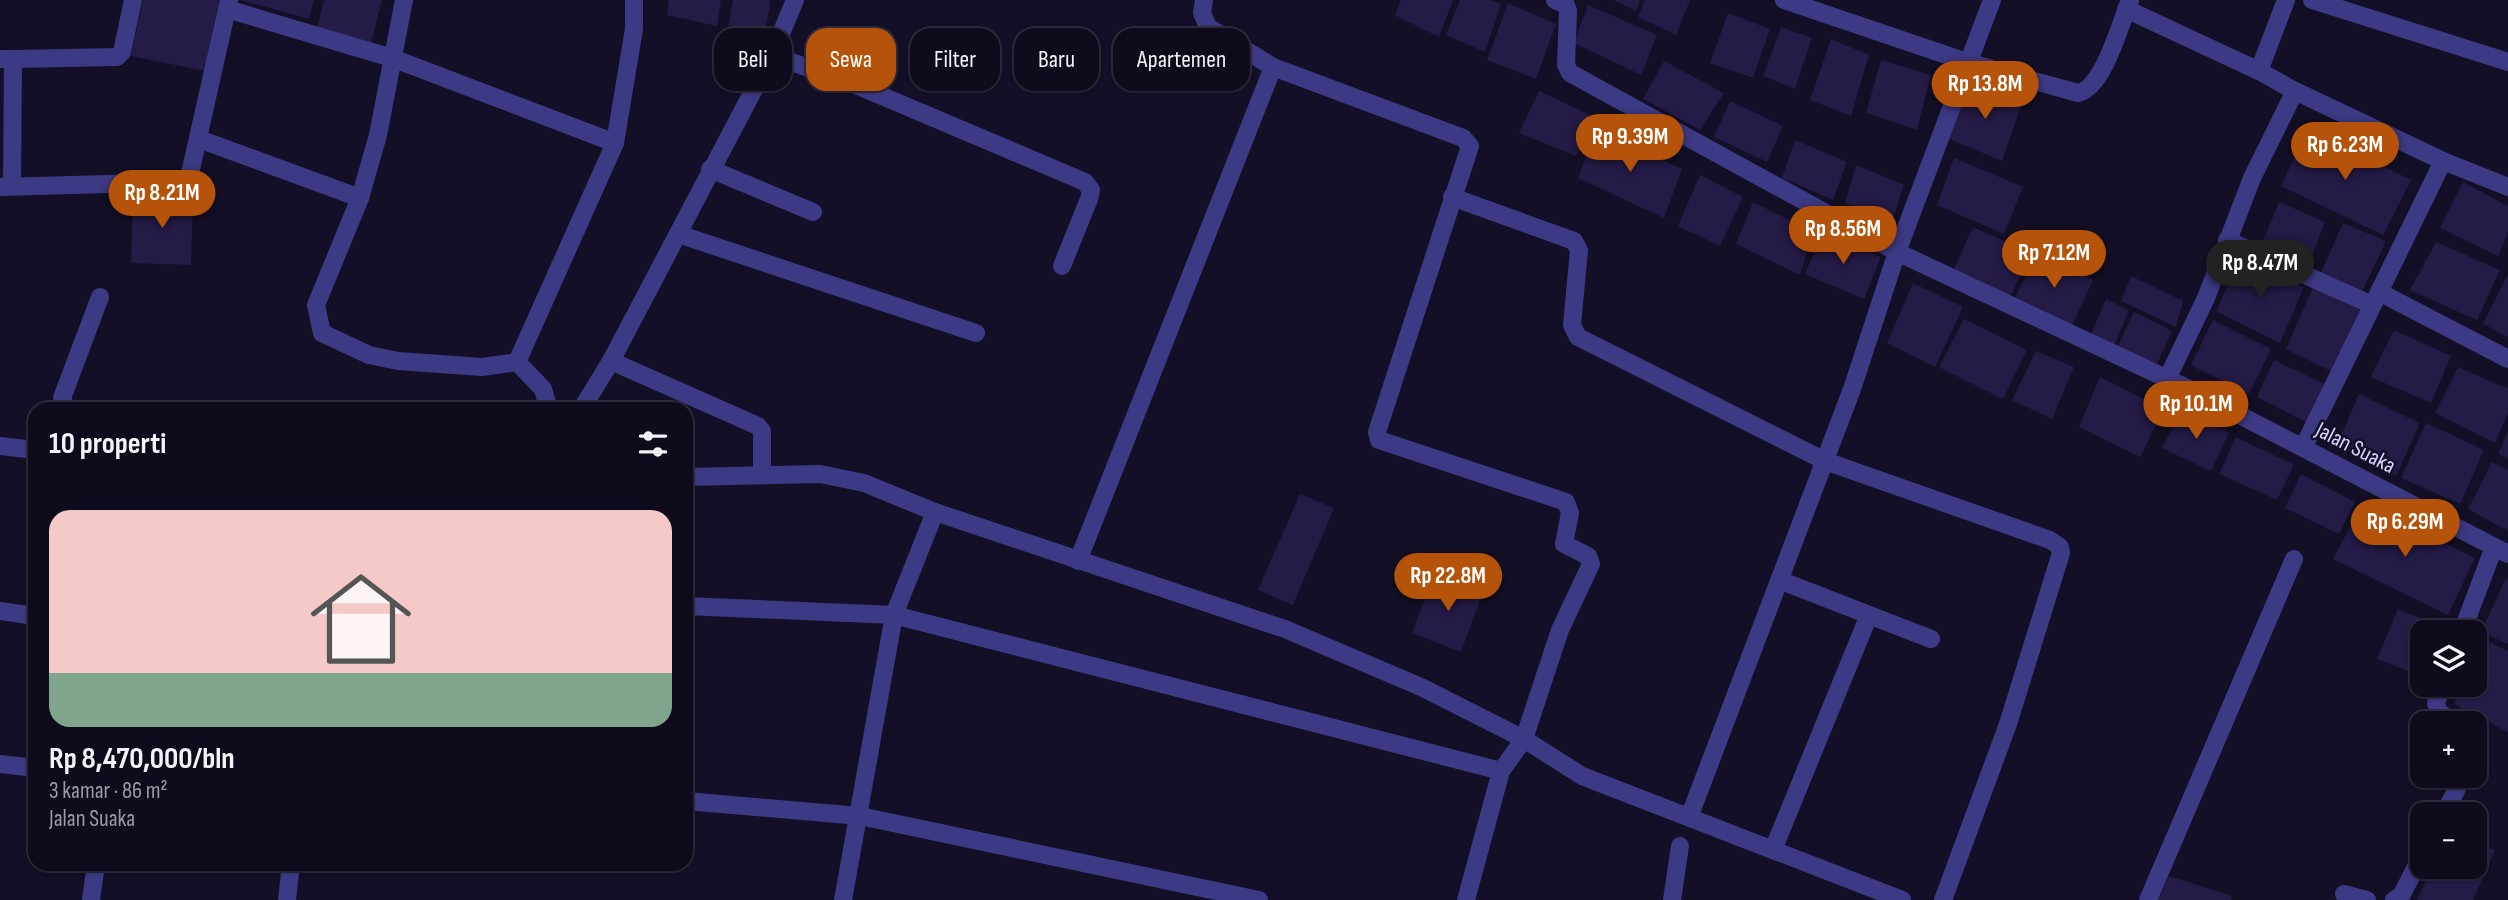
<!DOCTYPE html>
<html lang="id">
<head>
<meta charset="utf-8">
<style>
	body { margin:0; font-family:"Sofia Sans Condensed",sans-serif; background:#171425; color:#f1f3f6; height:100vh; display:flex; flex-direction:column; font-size:26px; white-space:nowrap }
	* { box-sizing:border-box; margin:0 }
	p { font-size:23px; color:#9b9ba3 }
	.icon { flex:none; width:38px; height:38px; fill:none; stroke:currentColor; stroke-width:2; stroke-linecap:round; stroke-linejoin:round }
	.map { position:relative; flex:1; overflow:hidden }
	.details { position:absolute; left:28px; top:402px; width:665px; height:469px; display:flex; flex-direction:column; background:#0e0b1c; border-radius:21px; box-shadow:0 2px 5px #0004,0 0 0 2px #2e2b3b }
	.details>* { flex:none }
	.top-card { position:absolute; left:714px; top:28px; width:665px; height:63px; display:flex; gap:14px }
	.controls { position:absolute; left:2410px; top:620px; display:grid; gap:14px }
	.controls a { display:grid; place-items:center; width:77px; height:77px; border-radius:14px; background:#0e0b1c; box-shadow:0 2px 5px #0004,0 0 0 2px #2e2b3b; font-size:35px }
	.price { position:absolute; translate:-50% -60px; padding:0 16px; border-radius:24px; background:#b45309; color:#fff; font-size:23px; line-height:46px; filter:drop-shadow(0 2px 4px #0008) }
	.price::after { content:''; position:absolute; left:50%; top:42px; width:21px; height:16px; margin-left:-10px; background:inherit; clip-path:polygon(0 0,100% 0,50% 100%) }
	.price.active { background:#222; color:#fff }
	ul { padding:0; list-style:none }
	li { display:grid; align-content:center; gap:14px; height:371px; padding:0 21px }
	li+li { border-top:2px solid #2e2b3b }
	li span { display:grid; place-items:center; height:217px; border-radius:21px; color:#555 }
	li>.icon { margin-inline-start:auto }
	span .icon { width:126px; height:126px; fill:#fffc; stroke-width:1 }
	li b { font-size:30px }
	h2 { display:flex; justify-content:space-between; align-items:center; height:84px; padding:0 21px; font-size:30px }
	.pill { padding:0 24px; border-radius:21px; background:#0e0b1c; box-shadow:0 2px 5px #0004,0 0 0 2px #2e2b3b; font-size:24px; line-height:63px }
	.pill.active { background:#b45309; color:#fff }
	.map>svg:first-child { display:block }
	.building { fill:#241b47 }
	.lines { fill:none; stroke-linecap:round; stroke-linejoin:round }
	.minor { stroke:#3d3a85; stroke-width:18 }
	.labels { text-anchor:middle; stroke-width:5; stroke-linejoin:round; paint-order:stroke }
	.street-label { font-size:23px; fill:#d9d4ff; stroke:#130f26 }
</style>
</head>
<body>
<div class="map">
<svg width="2508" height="900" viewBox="0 0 2508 900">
	<rect width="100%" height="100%" fill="#130f26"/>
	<g class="building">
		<path d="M143,0H219L205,71L131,56Z"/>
		<path d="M240,0H314L309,19Z"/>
		<path d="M324,0H382L371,44L317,28Z"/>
		<path d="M669,0H721L717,26L667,15Z"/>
		<path d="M733,0H771L764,37L728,29Z"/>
		<path d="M1401,0H1453L1439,37L1395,15Z"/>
		<path d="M1460,0H1491L1501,4L1485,52L1446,35Z"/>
		<path d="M1613,0H1640L1636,11Z"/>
		<path d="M1645,0H1690L1676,35L1638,17Z"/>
		<path d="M1508,3L1556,24L1536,79L1487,60Z"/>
		<path d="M1588,5L1657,35L1641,75L1574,43Z"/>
		<path d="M1728,13L1770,29L1753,78L1710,63Z"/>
		<path d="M1781,27L1812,38L1795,89L1763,76Z"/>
		<path d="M1831,39L1869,55L1851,116L1810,100Z"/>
		<path d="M1881,60L1931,75L1917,130L1866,113Z"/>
		<path d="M1664,61L1724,93L1700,130L1643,99Z"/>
		<path d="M1967,83L2022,103L2002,161L1949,139Z"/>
		<path d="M1539,91L1594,117L1576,156L1519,133Z"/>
		<path d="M1730,101L1783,126L1767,162L1714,137Z"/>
		<path d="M2308,128L2411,180L2383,235L2281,186Z"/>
		<path d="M1597,130L1682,169L1664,218L1578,178Z"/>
		<path d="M1795,140L1847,162L1833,200L1782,178Z"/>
		<path d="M1954,158L2023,187L2004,234L1937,205Z"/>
		<path d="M1856,165L1904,185L1891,224L1845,203Z"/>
		<path d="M1700,175L1743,197L1720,246L1678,226Z"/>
		<path d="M2463,182L2508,206V232L2498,256L2440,228Z"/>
		<path d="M133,196L193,198L191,265L131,263Z"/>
		<path d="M1753,202L1813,232L1800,275L1736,244Z"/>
		<path d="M2279,202L2325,222L2308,266L2261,246Z"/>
		<path d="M2343,223L2386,241L2361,294L2320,275Z"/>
		<path d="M1973,227L2031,253L2010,297L1954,269Z"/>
		<path d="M1823,232L1881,257L1864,299L1805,274Z"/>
		<path d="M2436,242L2500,270L2477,320L2410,290Z"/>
		<path d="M2038,252L2093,280L2071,328L2014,299Z"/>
		<path d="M2241,258L2304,287L2280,343L2216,311Z"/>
		<path d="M2508,274V337L2483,324Z"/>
		<path d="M2131,276L2183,301L2176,327L2121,301Z"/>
		<path d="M1913,283L1963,307L1935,367L1887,343Z"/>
		<path d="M2313,287L2361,311L2333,372L2286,349Z"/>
		<path d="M2106,299L2129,310L2114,346L2091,334Z"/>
		<path d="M2134,312L2172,331L2155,369L2116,350Z"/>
		<path d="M1964,319L2027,350L2003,399L1939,367Z"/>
		<path d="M2213,320L2271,349L2249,394L2191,365Z"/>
		<path d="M2394,330L2451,356L2431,403L2371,377Z"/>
		<path d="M2036,351L2074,367L2052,419L2012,400Z"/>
		<path d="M2274,360L2325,384L2308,423L2257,397Z"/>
		<path d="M2458,367L2508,389V413L2495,443L2435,413Z"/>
		<path d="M2100,377L2164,409L2140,457L2079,427Z"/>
		<path d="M2359,394L2420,423L2396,476L2337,445Z"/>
		<path d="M2182,410L2229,433L2211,471L2162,448Z"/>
		<path d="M2426,423L2484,450L2460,504L2401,478Z"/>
		<path d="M2508,431V459L2498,454Z"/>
		<path d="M2236,437L2294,465L2277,500L2219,474Z"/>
		<path d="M2492,462L2508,470V531L2468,509Z"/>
		<path d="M2301,474L2355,502L2339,534L2285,508Z"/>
		<path d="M1300,494L1334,508L1293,605L1258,590Z"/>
		<path d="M2363,503L2475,558L2448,615L2333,559Z"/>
		<path d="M1434,574L1483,592L1461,652L1412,633Z"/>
		<path d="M2506,578L2508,579V644L2481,632Z"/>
		<path d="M2398,609L2443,628L2441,632H2422V676L2377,659Z"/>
		<path d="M2483,639L2508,651V732L2454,704L2463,684H2474V658Z"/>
		<path d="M2474,842L2495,850L2473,900H2417L2432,866H2474Z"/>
		<path d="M2169,876L2232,896L2231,900H2158Z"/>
	</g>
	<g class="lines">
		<g class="minor">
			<path d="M404,0L378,135L360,198L316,305L322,333L369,355L398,361L482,367L517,362L615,143L634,29V0"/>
			<path d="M1204,0L1202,13L1208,27L1273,67L1463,138L1470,146L1377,432L1379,440L1566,502L1570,513L1564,544L1588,556L1591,564L1560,630L1524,739L1501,771L1466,900"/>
			<path d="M1555,0L1566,5L1568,11L1566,65L1570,73L1897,252L2189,389L2508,554"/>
			<path d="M1784,0L1970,63L2078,93C2104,87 2120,24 2130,0"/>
			<path d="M2312,0L2508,62"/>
			<path d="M227,9L392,58L615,143"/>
			<path d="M2126,9L2259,71L2295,91"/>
			<path d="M772,55L795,0"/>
			<path d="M0,59H13L12,185"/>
			<path d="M13,59L117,57L122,52L133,0"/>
			<path d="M2259,71L2286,0"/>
			<path d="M199,139L360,198"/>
			<path d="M710,169L813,212"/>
			<path d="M0,187L179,182L189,178L229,0"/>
			<path d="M1452,197L1574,241L1579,250L1572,325L1578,337L1825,461L2050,540L2060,547L2061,553L2008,724L1943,900"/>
			<path d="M678,234L976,333"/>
			<path d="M2227,240L2372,305"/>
			<path d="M2379,292L2508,359"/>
			<path d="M611,361L758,426L762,431V474"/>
			<path d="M517,362L543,389L549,410"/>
			<path d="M2167,379L2206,298L2252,178L2295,91L2443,161L2508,187"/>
			<path d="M67,410L62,398L100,297"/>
			<path d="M581,410L611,361L772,55L856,85L1085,182L1091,190L1089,199L1062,266"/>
			<path d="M0,446L35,450"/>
			<path d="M2303,448L2443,161"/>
			<path d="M686,477L820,474L864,483L935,512L1285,629L1421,687L1524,739L1582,776L1902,900"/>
			<path d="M1078,561L1273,67"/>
			<path d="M1779,580L1931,639"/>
			<path d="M686,606L894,615L1501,771"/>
			<path d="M0,611L35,616"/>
			<path d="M2462,632L2494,547"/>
			<path d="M2443,684L2436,703L2438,711L2453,723"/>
			<path d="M2474,733L2479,739L2474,755"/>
			<path d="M0,764L35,768"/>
			<path d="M686,801L860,816L1259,900"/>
			<path d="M2444,814L2464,775"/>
			<path d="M1690,815L1852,389L1897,252L1992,0"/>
			<path d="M1773,850L1869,615"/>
			<path d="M2344,894L2367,900"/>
			<path d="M91,900L96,864"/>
			<path d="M287,900L291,864"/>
			<path d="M843,900L894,615L935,512"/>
			<path d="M1672,900L1680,846"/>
			<path d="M2148,900L2294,559"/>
			<path d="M2394,900L2401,896L2422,855"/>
		</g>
	</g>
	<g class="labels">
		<g class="street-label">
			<text transform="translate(2356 447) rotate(27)" y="8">Jalan Suaka</text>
		</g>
	</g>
</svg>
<div class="controls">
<a><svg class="icon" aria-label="layers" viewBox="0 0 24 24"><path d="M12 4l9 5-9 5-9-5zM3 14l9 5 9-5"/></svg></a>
<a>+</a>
<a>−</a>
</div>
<b class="price" style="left:1985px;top:121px">Rp 13.8M</b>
<b class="price" style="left:1630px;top:174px">Rp 9.39M</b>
<b class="price" style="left:2345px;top:182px">Rp 6.23M</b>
<b class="price" style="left:162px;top:230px">Rp 8.21M</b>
<b class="price" style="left:1843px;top:266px">Rp 8.56M</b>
<b class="price" style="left:2054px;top:290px">Rp 7.12M</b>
<b class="price active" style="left:2260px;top:300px">Rp 8.47M</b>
<b class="price" style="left:2196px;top:441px">Rp 10.1M</b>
<b class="price" style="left:2405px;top:559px">Rp 6.29M</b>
<b class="price" style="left:1448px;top:613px">Rp 22.8M</b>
<div class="top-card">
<a class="pill">Beli</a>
<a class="pill active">Sewa</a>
<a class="pill">Filter</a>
<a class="pill">Baru</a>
<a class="pill">Apartemen</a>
</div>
<section class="details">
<h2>10 properti<svg class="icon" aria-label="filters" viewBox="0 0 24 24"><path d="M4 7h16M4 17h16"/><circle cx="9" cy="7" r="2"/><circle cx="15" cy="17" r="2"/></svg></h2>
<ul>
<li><span style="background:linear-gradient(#f6c9c9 75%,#7fa58c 0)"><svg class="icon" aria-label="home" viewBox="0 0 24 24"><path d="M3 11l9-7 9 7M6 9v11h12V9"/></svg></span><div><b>Rp 8,470,000/bln</b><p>3 kamar · 86 m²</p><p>Jalan Suaka</p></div></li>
</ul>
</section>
</div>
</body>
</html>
